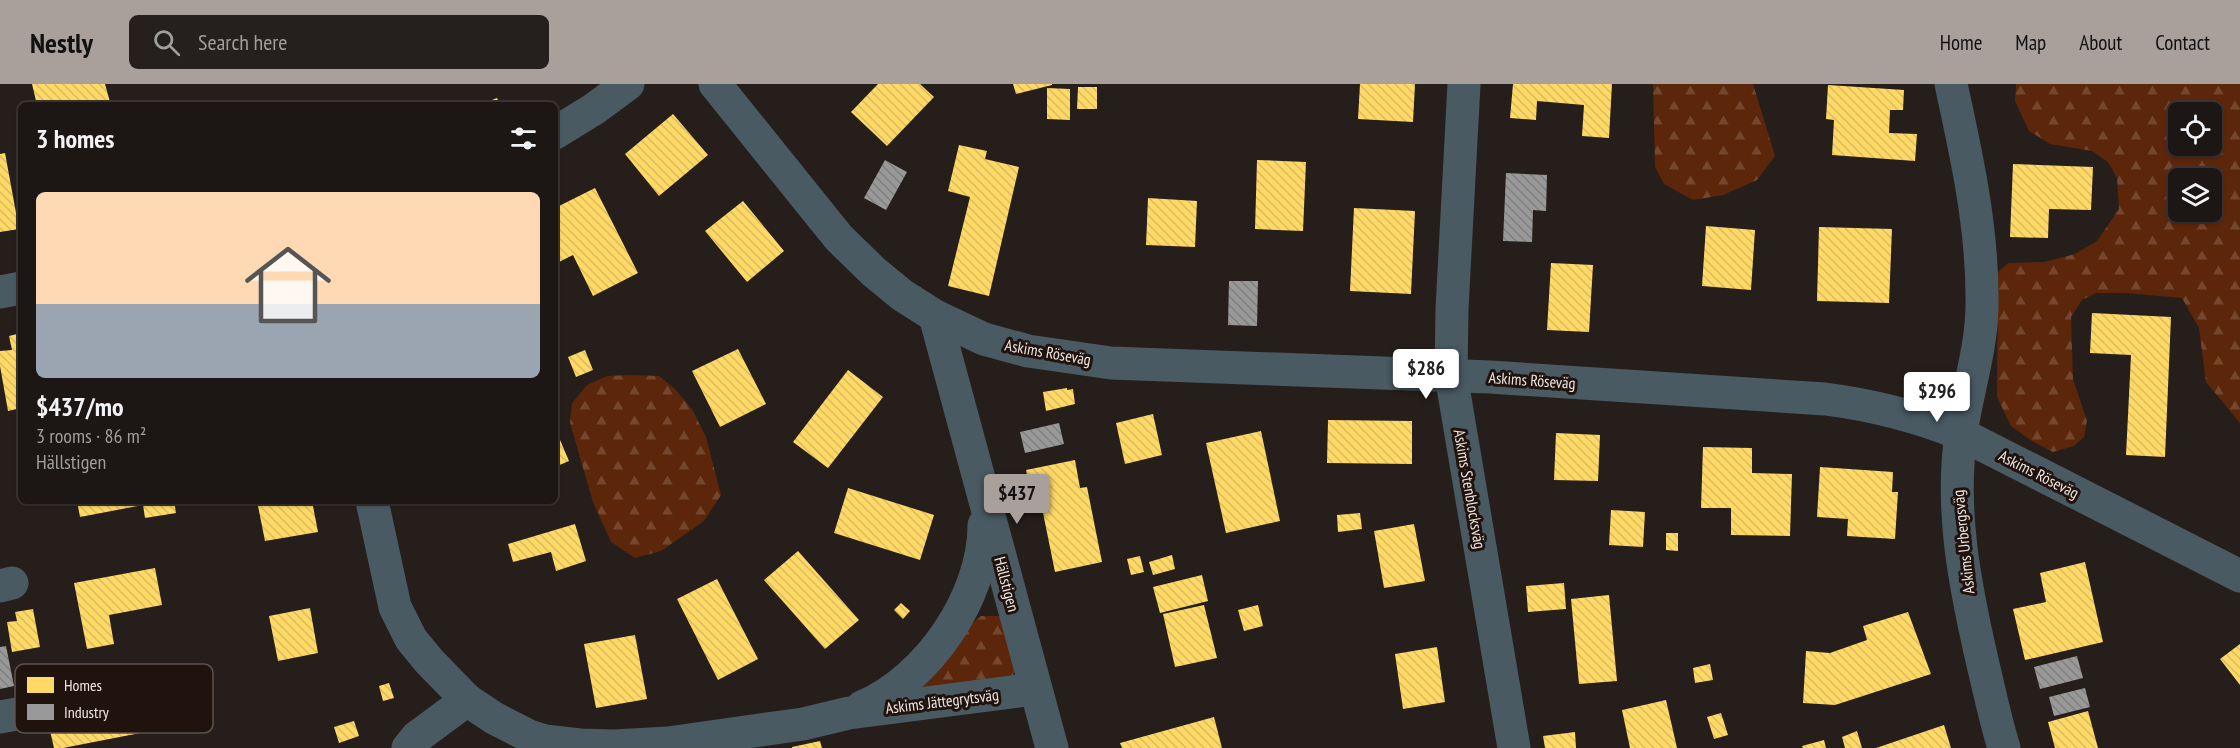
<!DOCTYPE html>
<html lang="en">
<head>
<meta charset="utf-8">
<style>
	body { margin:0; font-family:"PT Sans Narrow",sans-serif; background:#251f1d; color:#f1f3f6; height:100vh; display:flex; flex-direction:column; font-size:22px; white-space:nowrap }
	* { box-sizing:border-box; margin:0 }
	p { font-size:20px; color:#a09fa0 }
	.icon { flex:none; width:33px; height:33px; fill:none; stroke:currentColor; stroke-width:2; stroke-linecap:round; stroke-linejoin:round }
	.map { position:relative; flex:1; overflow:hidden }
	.side { position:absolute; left:18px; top:18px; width:540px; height:402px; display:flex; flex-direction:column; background:#1c1614; border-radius:9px; box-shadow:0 2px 4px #0004,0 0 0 2px #3a3534 }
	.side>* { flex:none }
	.fabs { position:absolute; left:2168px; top:18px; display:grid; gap:12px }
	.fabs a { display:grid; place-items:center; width:54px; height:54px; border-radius:9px; background:#1c1614; box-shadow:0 2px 4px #0004,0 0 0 2px #3a3534; font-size:30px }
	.price { position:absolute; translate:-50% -51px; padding:0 14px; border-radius:6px; background:#fff; color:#222; font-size:20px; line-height:39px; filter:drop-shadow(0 2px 3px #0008) }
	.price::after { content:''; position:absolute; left:50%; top:36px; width:18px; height:14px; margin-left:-9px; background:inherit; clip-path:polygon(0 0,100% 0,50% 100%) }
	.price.on { background:#a9a09c; color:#111 }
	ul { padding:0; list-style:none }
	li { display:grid; align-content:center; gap:12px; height:318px; padding:0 18px }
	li+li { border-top:2px solid #3a3534 }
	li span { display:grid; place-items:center; height:186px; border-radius:9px; color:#555 }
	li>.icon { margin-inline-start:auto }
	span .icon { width:108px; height:108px; fill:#fffc; stroke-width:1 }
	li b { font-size:26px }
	h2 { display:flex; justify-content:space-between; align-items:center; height:72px; padding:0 18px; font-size:26px }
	header { display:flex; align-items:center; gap:36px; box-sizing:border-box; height:84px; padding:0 30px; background:#a9a09c; color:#111 }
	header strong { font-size:28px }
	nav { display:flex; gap:33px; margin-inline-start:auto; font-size:21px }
	.search { width:420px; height:54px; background:#251f1d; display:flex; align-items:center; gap:15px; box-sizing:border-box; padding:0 21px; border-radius:9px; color:#a09fa0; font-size:22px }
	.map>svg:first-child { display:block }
	.forest { fill:url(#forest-firs); fill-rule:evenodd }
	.homes { fill:url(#homes-back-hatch) }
	.industry { fill:url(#industry-back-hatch) }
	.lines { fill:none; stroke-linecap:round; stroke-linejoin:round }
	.minor { stroke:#495a63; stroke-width:33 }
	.labels { text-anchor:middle; stroke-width:6; stroke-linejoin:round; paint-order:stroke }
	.street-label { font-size:16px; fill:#efe6e2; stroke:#20130e }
	.key { fill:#20130e; stroke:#5e524e; stroke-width:1.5 }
	.key-label { font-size:16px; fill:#efe6e2 }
</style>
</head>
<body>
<header>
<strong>Nestly</strong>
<div class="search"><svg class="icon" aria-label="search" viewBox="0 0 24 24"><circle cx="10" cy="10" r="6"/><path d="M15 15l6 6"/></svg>Search here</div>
<nav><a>Home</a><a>Map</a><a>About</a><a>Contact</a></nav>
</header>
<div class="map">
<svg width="2240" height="664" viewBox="0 0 2240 664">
	<defs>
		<pattern id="forest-firs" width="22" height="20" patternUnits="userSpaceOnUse" patternTransform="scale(1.5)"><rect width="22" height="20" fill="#5c260b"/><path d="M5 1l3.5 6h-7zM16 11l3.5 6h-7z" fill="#74462e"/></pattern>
		<pattern id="homes-back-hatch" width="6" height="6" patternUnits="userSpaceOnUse" patternTransform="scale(1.5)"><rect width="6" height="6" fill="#ffd966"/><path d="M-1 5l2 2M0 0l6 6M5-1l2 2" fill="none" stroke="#dabb5f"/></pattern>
		<pattern id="industry-back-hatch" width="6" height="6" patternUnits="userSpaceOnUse" patternTransform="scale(1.5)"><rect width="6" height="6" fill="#999"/><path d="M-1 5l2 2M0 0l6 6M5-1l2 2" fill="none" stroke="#818080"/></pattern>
	</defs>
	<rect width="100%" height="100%" fill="#261e1b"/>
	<g class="forest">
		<path d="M1653,0H1753L1775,72L1757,96L1723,111L1693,116L1664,100L1655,83Z"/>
		<path d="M2016,0H2240V339L2206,298L2199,244L2182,214L2126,209H2096L2082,216L2071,233L2073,295L2087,337L2084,353L2074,362L2053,368L2032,357L2011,342L1997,313L1998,188L2008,179L2044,178L2075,170L2097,157L2119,125L2117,94L2108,78L2092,67L2050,60L2029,47L2015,17ZM2178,28H2211V62H2178ZM2178,94H2211V128H2178Z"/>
		<path d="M629,291L659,292L675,305L692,325L706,353L721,411L704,437L661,467L635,474L611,458L593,418L570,339L572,319L587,301L607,292Z"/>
		<path d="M981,532H1000L1016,575L1013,593L917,609L964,546Z"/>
	</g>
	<g class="homes">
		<path d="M32,0H105L110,18L98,21H37Z"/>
		<path d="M878,0H920L934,13L887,62L851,28Z"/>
		<path d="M1013,0H1052V1L1016,10Z"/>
		<path d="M1360,0H1415L1413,38L1358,35Z"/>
		<path d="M1513,0H1612L1609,54L1582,52L1584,21L1537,17L1536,36L1510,34Z"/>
		<path d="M1828,1L1904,6L1903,26H1890L1889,49L1917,50L1915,77L1832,71L1834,36L1826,35Z"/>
		<path d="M1078,3H1097V25H1077Z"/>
		<path d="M1047,4L1070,5V36L1047,35Z"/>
		<path d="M497,14L500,21H479Z"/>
		<path d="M673,30L708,71L659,112L625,70Z"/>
		<path d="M959,61L987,67L985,75L1019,83L989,212L948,202L970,113L948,107Z"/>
		<path d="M5,69L19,145L0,148V70Z"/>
		<path d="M1257,76L1306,78L1303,147L1255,145Z"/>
		<path d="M2013,80L2093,83L2091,126L2049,125L2048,154L2010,153Z"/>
		<path d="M595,104L638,189L593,212L573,171L555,180V124Z"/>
		<path d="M1148,114L1197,117L1195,163L1146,161Z"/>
		<path d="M743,117L784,167L747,198L705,147Z"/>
		<path d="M1354,124L1415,127L1411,210L1350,207Z"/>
		<path d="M1706,142L1755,146L1751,206L1702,202Z"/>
		<path d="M1819,143L1892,145L1889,219L1817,217Z"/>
		<path d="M1551,179L1593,181L1589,248L1547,246Z"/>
		<path d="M2092,229L2171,233L2165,373L2126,371L2131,271L2090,269Z"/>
		<path d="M21,249V324L8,327L0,282V267L12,266L9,252Z"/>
		<path d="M738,265L766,320L720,343L692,287Z"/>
		<path d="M585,266L593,286L576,293L568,273Z"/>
		<path d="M848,286L883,313L828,384L793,358Z"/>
		<path d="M1067,304V306L1073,305L1075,320L1046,327L1043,308Z"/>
		<path d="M1153,330L1162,371L1125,380L1116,339Z"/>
		<path d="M1328,336L1412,337V380L1327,379Z"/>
		<path d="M555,344L569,377L555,383Z"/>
		<path d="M1261,347L1280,437L1226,449L1206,359Z"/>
		<path d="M1556,349L1600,351L1598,397L1554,396Z"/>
		<path d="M1703,363L1752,364V389L1792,390L1790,452L1731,451V424H1701Z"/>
		<path d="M1075,376L1080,404L1087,403L1102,478L1055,488L1040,414L1032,416L1026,386Z"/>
		<path d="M1820,383L1893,388L1892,408H1898L1895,455L1847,452L1848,435L1817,433Z"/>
		<path d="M848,404L934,431L920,476L834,449Z"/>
		<path d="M77,417H174L176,429L145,434L143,421L80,433Z"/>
		<path d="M257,417H312L318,448L265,457Z"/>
		<path d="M1611,426L1645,428L1643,463L1609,461Z"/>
		<path d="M1360,429L1362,445L1338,448L1337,431Z"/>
		<path d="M575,440L586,477L556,487L551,468L513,478L508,460Z"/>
		<path d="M1414,440L1425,497L1384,504L1374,447Z"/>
		<path d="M1666,449H1678V467L1666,466Z"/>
		<path d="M798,467L859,536L825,565L764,496Z"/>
		<path d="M1172,471L1175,485L1153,491L1149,478Z"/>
		<path d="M1140,472L1144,488L1131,491L1127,475Z"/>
		<path d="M2085,478L2103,558L2025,576L2013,525L2046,518L2040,489Z"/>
		<path d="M155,484L162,521L109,531L114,560L87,565L74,499Z"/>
		<path d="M1202,491L1208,517L1160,529L1153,503Z"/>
		<path d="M717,495L758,575L718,596L677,515Z"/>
		<path d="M1564,499L1566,525L1528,528L1526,502Z"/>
		<path d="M1609,511L1617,597L1579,600L1571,515Z"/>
		<path d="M901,519L910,527L903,535L894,526Z"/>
		<path d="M1204,521L1217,574L1175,583L1163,530Z"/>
		<path d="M1258,521L1263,542L1244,547L1238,526Z"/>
		<path d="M310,524L318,569L278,577L269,532Z"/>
		<path d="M33,525L40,563L12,568L7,538L17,537L15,528Z"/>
		<path d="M1908,528L1931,590L1835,621L1803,619L1806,567L1830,569L1867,556L1863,542Z"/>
		<path d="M635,551L647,615L596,624L584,560Z"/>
		<path d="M2240,560V601L2220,575Z"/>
		<path d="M1437,563L1445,618L1403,625L1395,570Z"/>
		<path d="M1710,580L1713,596L1695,599L1693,584Z"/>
		<path d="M389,599L394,614L383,617L379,602Z"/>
		<path d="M160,616L166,644L63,664H54L48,638Z"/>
		<path d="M1666,616L1677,664H1630L1622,626Z"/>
		<path d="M2088,627L2098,664H2055L2048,638Z"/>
		<path d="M1721,629L1728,651L1714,655L1707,633Z"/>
		<path d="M1214,633L1222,664H1122L1120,659Z"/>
		<path d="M354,637L359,652L339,659L334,643Z"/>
		<path d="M1944,641L1951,664H1876Z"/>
		<path d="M1857,647L1862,664H1845L1842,653Z"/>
		<path d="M1575,648L1576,664H1545L1543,652Z"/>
		<path d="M1824,656L1826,664H1803L1802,662Z"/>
		<path d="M820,657L822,664H792V663Z"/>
	</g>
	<g class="industry">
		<path d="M885,76L907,88L886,126L864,114Z"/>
		<path d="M1506,89L1547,91L1546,127L1533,126L1532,158L1503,157Z"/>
		<path d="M1229,197H1258L1257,242L1228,241Z"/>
		<path d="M1059,339L1064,360L1025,369L1020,348Z"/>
		<path d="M6,562L14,602L0,605V563Z"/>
		<path d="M2077,572L2083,594L2040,605L2034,583Z"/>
		<path d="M2085,604L2090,623L2054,632L2049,613Z"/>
	</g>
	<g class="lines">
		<g class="minor">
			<path d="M715,0L839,154L874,188L902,211L935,232L984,255L1028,267L1111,279L1490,293L1825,315C1873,321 1916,332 1961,350L2240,492"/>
			<path d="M1464,0L1452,225L1451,291L1514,664"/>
			<path d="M1951,0C1967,73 1983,146 1982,220C1982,265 1967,307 1961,350C1950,426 1965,502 1982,576C1989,605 1995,635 2004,664"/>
			<path d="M555,49L594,25L628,0"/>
			<path d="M0,208L21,204"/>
			<path d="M935,232L1052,664"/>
			<path d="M372,417L395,523L411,555L429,577L467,616L494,634L529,652L545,657L580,661L614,662L668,659L803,640L849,629L1035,605"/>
			<path d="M0,502L12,499"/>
			<path d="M862,623C928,595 984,513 984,441"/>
			<path d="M0,633L28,628"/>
			<path d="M408,664L417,653L467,616"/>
		</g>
	</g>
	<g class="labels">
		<g class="street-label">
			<text transform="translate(1048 268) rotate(10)" y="6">Askims Röseväg</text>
			<text transform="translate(1532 296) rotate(4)" y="6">Askims Röseväg</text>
			<text transform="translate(2039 390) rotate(27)" y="6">Askims Röseväg</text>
			<text transform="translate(1470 405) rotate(80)" y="6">Askims Stenblocksväg</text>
			<text transform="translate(1963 458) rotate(-96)" y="6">Askims Urbergsväg</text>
			<text transform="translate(1007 500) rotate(75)" y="6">Hällstigen</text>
			<text transform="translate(942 617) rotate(-7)" y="6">Askims Jättegrytsväg</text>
		</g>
	</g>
	<rect x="15" y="580" width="198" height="69" rx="9" class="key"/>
	<rect x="27" y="593" width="27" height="16" fill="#ffd966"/>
	<rect x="27" y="620" width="27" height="16" fill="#999"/>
	<g class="key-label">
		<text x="64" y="607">Homes</text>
		<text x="64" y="634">Industry</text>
	</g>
</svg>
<div class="fabs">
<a><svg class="icon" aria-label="locate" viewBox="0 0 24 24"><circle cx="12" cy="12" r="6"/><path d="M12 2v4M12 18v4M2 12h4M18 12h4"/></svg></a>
<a><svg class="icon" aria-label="layers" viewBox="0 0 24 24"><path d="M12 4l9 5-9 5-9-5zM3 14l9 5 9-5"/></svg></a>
</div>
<b class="price" style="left:1426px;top:316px">$286</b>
<b class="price" style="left:1937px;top:339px">$296</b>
<b class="price on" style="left:1017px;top:441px">$437</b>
<section class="side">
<h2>3 homes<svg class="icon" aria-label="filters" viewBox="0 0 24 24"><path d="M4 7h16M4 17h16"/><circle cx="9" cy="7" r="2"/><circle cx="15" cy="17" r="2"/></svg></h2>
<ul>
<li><span style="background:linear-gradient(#ffd9b3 60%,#9aa5b1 0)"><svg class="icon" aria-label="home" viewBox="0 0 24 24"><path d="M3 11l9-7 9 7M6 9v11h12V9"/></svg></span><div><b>$437/mo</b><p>3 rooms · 86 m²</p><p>Hällstigen</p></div></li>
</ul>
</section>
</div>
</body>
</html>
